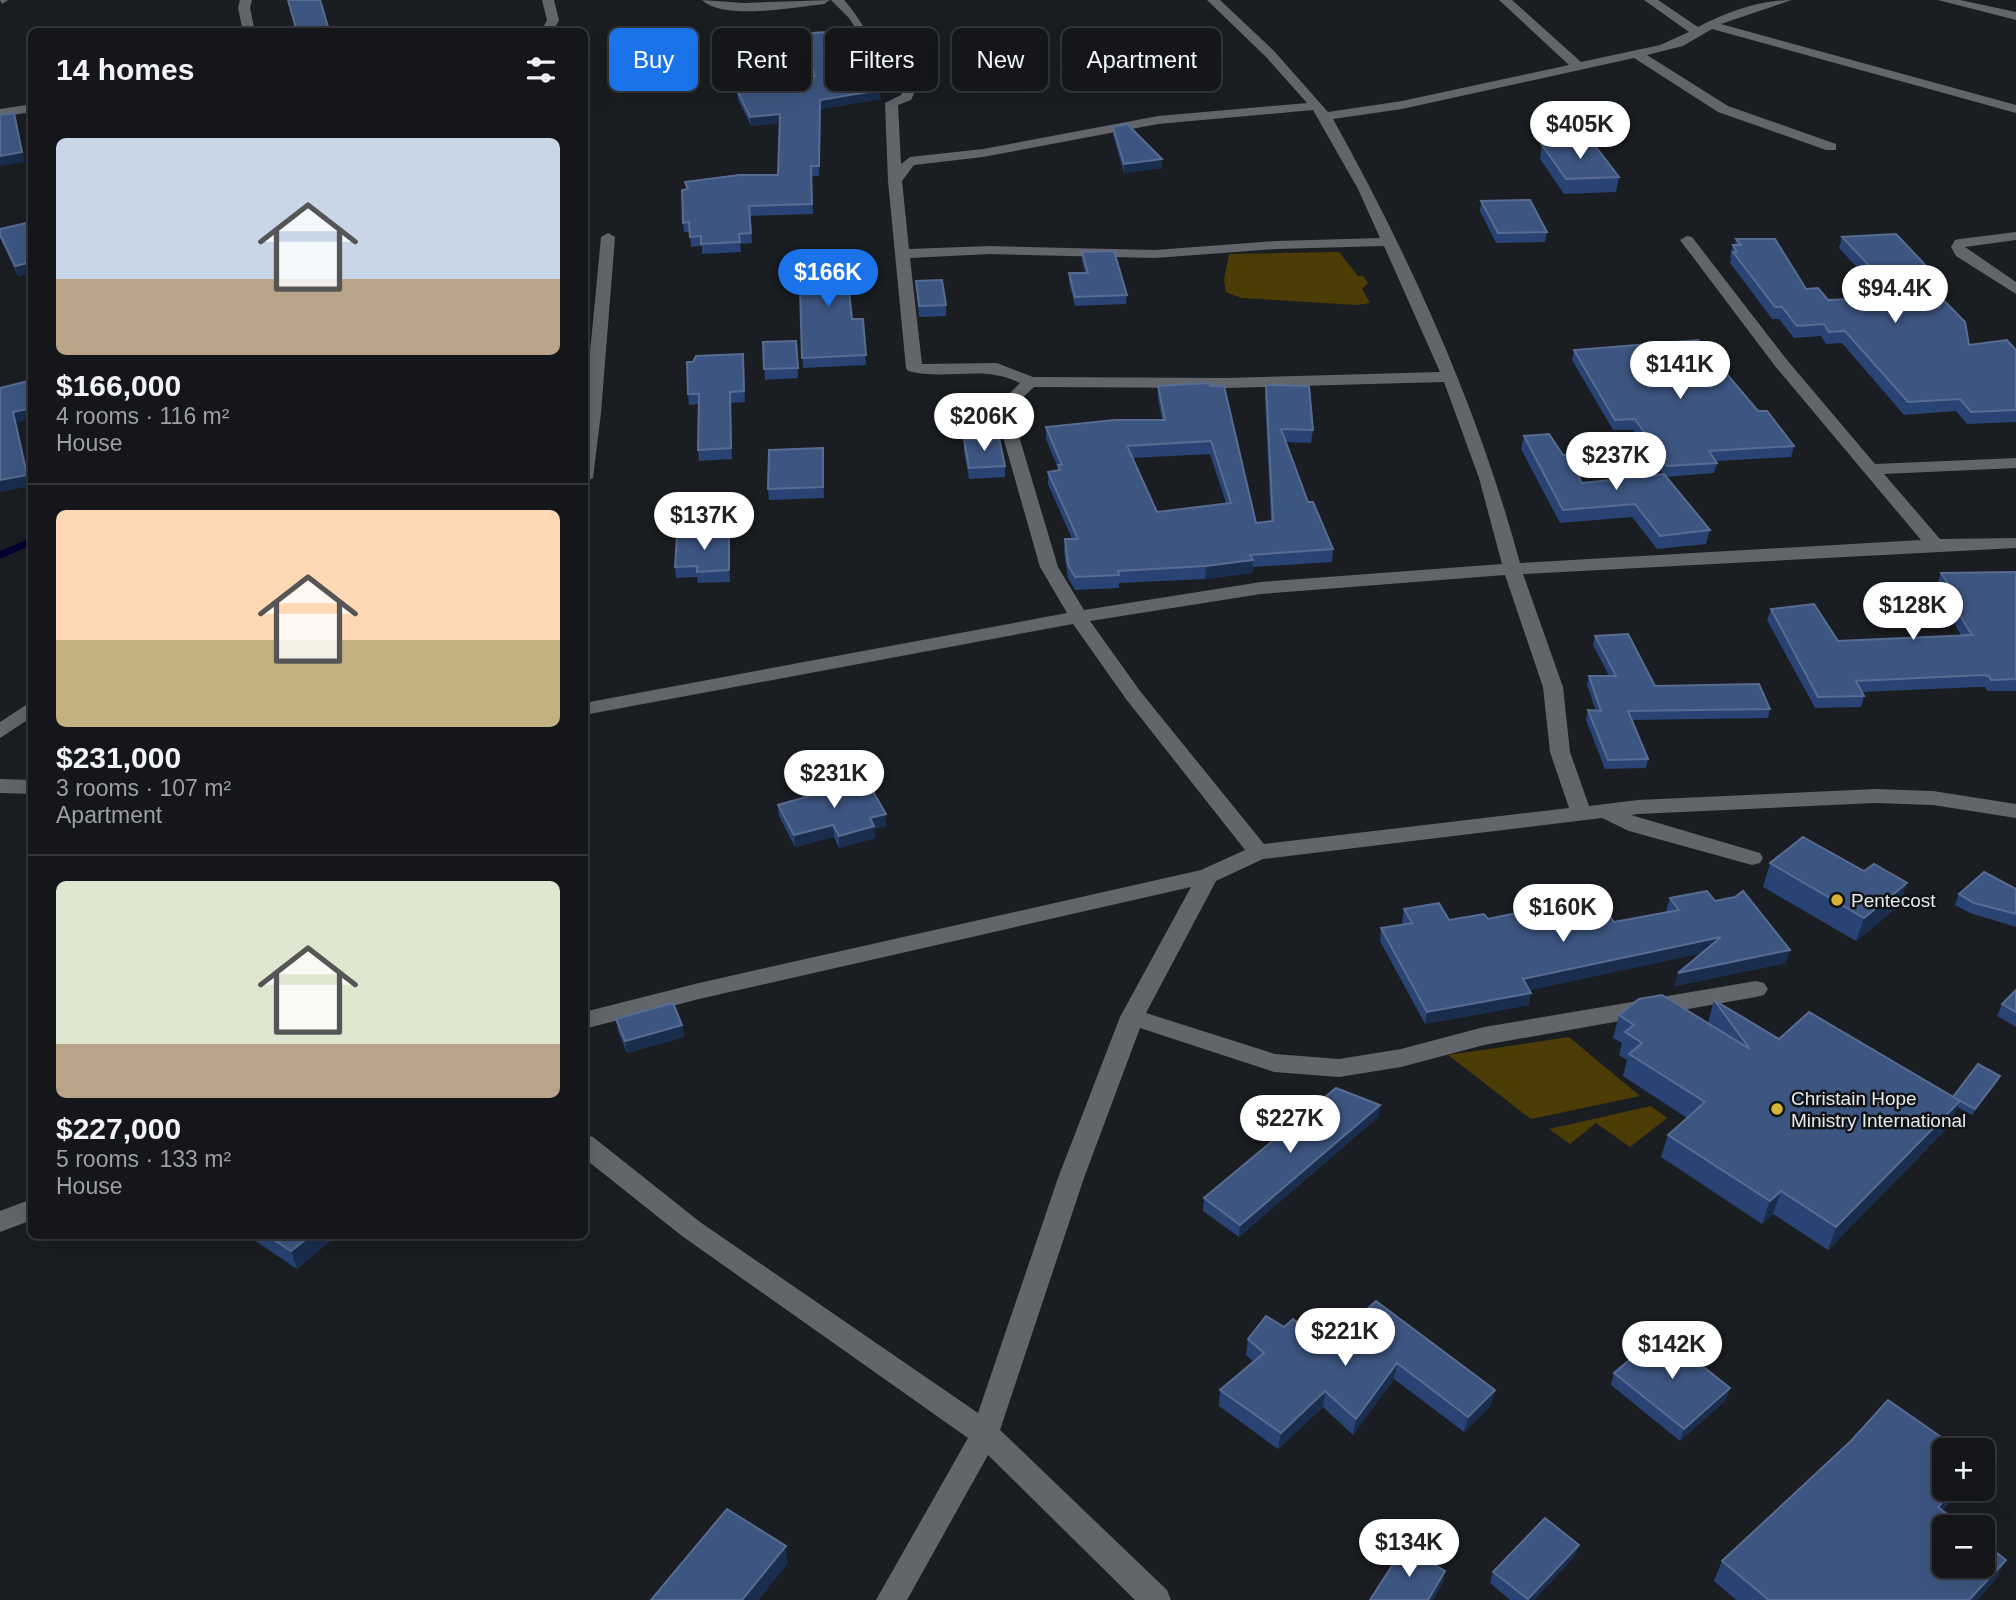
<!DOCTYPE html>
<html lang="en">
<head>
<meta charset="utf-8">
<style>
	body { margin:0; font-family:Helvetica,sans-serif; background:#1d1f22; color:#f1f3f6; height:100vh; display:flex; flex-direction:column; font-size:26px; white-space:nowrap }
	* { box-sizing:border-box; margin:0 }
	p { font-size:23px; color:#9d9fa2 }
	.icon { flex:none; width:38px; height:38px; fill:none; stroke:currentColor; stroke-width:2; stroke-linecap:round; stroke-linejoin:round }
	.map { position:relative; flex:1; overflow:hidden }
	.drawer { position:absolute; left:28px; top:28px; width:560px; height:1211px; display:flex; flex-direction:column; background:#141619; border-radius:10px; box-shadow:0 7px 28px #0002,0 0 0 2px #333538 }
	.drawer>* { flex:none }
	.top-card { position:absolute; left:609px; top:28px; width:665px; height:63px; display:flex; gap:14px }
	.tools { position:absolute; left:1932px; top:1438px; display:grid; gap:14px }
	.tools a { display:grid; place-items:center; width:63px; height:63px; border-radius:10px; background:#141619; box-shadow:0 7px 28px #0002,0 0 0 2px #333538; font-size:35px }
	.price { position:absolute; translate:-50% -60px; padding:0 16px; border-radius:24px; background:#fff; color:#222; font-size:23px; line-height:46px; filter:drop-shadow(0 2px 4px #0008) }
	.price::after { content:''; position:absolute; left:50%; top:42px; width:21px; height:16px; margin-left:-10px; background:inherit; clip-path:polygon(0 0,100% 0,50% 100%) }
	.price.selected { background:#1a73e8; color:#fff }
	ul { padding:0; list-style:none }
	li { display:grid; align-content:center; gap:14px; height:371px; padding:0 28px }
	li+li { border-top:2px solid #333538 }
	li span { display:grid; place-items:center; height:217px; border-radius:10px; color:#555 }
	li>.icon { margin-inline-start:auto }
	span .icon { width:126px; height:126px; fill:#fffc; stroke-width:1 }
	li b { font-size:30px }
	h2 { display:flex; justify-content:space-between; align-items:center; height:84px; padding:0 28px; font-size:30px }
	.chip { padding:0 24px; border-radius:10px; background:#141619; box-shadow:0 7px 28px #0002,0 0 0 2px #333538; font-size:24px; line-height:63px }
	.chip.selected { background:#1a73e8; color:#fff }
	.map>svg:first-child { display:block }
	.green { fill:#4c3d06 }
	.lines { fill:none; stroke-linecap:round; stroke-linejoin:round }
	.stream { stroke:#000231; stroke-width:7 }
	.street { fill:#62656a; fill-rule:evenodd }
	.wall { fill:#284374; fill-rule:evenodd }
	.shaded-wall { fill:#1a2d4d }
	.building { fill:#3d5581; stroke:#586c92; stroke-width:2; fill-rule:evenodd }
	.poi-dot { fill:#d8b434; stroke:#111417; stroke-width:2.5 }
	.labels { text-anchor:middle; stroke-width:5; stroke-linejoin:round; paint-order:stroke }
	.poi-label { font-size:19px; fill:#e7e9ec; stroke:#111417; text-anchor:start }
</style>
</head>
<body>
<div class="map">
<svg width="2016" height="1600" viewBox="0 0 2016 1600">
	<rect width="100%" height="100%" fill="#1a1d21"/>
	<g class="green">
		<path d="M1339,252L1358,276H1363L1368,283L1362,289L1370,303L1357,305L1241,298L1226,292L1224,280L1229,254Z"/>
		<path d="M1569,1037L1640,1096L1531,1119L1448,1055Z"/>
		<path d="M1651,1106L1667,1118L1630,1147L1596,1123L1570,1144L1549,1129Z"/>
	</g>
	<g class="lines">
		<path class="stream" d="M0,555L32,541"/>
		<g class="street">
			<path d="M0,0H8L2,4Z"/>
			<path d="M240,0H252L250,8L255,32H243L238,8Z"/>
			<path d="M542,0H554L559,20L553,32H541L547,20Z"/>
			<path d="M702,0L744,3L830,0L824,4C795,7 724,21 702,0Z"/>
			<path d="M831,0H844C860,17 878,54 892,64C902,73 909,70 919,83L911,100L898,105L901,164L910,157L983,149L1158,116L1307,103L1266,57L1207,0H1220L1274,51L1328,112L1402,101L1569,65L1499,0H1512L1581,62L1660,45L1689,32L1644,0H1658L1698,27C1726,12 1760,0 1792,0L1721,24L2016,105V113L1712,29L1683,46L1647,55L1728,106L1836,144V150H1826L1718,112L1634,58L1402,109L1333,119C1411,259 1478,408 1520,563L1921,540L1775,366L1680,240L1687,236L1692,237L1787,360L1875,464L2016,458V468L1884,474L1940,539L2016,538V548L1523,574L1563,687L1570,752L1589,806L1638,800L1875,789L1933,791L2016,804V818L1933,805L1875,803L1638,814L1631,815L1760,853L1763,858L1760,863L1752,865L1629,831L1602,818L1263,859L1216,881L1146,1013L1275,1054L1339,1059L1401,1049L1484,1027L1756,981L1764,983L1768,989L1764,995L1756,997L1484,1045L1401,1067L1339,1077L1274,1072L1140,1028L1084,1178L1000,1430L1167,1590L1171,1600H1135L988,1455L907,1600H876L968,1438L682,1236L584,1158V1135L593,1137L700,1222L978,1413L1058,1178L1120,1017L1191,887L699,999L584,1029V1012L699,983L1201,870L1245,850L1126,699L1073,624L584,715V703L1067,613L1040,567L999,423L1002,401L1020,383C983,364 947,381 908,371L906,368L888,181L885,103L901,95L906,83L901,77L883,70L849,18ZM1313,110L1358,189L1380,238L1277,241L1155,250L990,246L909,249L902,181L914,165L983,157L1158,124ZM1384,246L1440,372L1226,378L1033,377L997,363L922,364L910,258L990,254L1155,258L1277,249ZM1444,382L1479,478L1502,564L1261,582L1084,610L1058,567L1015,423L1018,402L1034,387L1226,388ZM1505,575L1543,687L1550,752L1569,808L1264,844L1140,691L1090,621L1261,594Z"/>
			<path d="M1938,0H1960L2016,12V20Z"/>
			<path d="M32,104V112L0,117V109Z"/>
			<path d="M2016,232V240L1965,247L2016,282V294L1956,256L1951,247L1955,240L1960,239Z"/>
			<path d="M608,233L615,237L601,413L593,478L584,483V415L601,237Z"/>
			<path d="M32,701V717L0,738V722Z"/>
			<path d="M0,779L32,780V794L0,793Z"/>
			<path d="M32,1199V1220L0,1232V1211Z"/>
		</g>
	</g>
	<g class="wall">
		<path d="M800,34L881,99L821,109L819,176H811L813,214L750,216L752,243L740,244L741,252L702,254V246L691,247L690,232H684L683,223L686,189L685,182L778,175L780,123L751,126L738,99L737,90L813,76L801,43Z"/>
		<path d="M1113,127L1162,168L1124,173L1113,135Z"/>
		<path d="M1542,145L1619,177L1616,192L1564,194L1540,159Z"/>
		<path d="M1481,201L1547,232L1545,242L1496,243L1480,211Z"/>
		<path d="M584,217L588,246H584Z"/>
		<path d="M32,226V273L18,276L1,239L0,229Z"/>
		<path d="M1842,237L1929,269L1926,280L1924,281L1969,345L2016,350V422L1967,424L1956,411L1904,415L1842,343L1826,344L1821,336L1794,338L1779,319H1772L1730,263L1731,259L1730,257L1733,245H1735L1736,239L1806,289L1828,300L1885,298L1839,248Z"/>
		<path d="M1082,252L1127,295L1126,304L1075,306L1069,282V273H1085L1082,261Z"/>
		<path d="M799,254L852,319H863L866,365L803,368Z"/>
		<path d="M916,281L946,305V316L919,317Z"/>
		<path d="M796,341L798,378L765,380L763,342Z"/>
		<path d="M1574,350L1758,411L1794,446L1791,457L1716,461L1717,463L1714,473L1666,477L1710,530L1706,544L1657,549L1632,517L1560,523L1521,449L1524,436L1582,483L1663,474L1633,430H1613L1572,360Z"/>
		<path d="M743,354L745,402L731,403L732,459L699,461L698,450L699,404L689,405L688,394L693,362Z"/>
		<path d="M1209,383L1256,523L1271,521L1265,397L1266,385L1313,430L1311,443L1286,442L1308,502L1333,549L1332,562L1253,567L1252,573L1205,579L1119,583V588L1075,590L1068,578L1064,552L1065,539H1072L1048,484V472L1058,470V468L1046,439V427L1162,420L1158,399V386ZM1210,454L1226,503L1157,512L1132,458Z"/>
		<path d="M964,440L1005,466V477L969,479L964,451Z"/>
		<path d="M823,459L824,498L769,500L768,489Z"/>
		<path d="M730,544V582L698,583L697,577L676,578L675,567Z"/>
		<path d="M2016,572V691H1987L1985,687H1978L1862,692L1864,696L1861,707L1815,708L1767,620L1771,609L1838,641L1961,635L1943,606L1946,597L1937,584L1941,573Z"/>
		<path d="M1595,636L1655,686L1770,709L1768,718L1632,720L1648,759L1646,768L1605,769L1586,720L1588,710L1596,711L1587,685L1589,676H1609L1593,645Z"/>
		<path d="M816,792L886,814V826L874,829L875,838L839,848L834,837L795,847L779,816L778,805L816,794Z"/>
		<path d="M1770,863L1907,883L1899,906L1856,941L1763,887Z"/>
		<path d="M2016,889V927L1970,913L1955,905L1959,894Z"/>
		<path d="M1670,898L1715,901L1786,963L1675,986L1678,973L1702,953L1530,990L1531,993L1529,1005L1425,1024L1380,941L1381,928L1403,924L1402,921L1404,909L1449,920L1488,919L1587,910L1614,922L1667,912L1666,911Z"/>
		<path d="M2016,990V1027L1997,1016L2002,1004Z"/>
		<path d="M1714,1000L1779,1039L1953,1097L2000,1076L1997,1082L1972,1115L1957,1107L1951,1124L1828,1250L1773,1214L1762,1224L1661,1157L1668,1135L1687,1118L1623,1076L1627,1060L1619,1055L1622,1043L1613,1038L1619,1015L1708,1023Z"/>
		<path d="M616,1019L682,1025L684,1037L627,1053L618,1031Z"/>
		<path d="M1380,1105L1378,1117L1239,1237L1203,1211L1204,1198Z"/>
		<path d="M248,1236H336L297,1269Z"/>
		<path d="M1284,1327L1327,1345L1495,1390L1491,1405L1464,1432L1394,1379L1353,1435L1323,1407L1278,1449L1219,1406L1220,1390L1253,1361L1246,1355L1248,1339Z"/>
		<path d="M1614,1373L1726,1400L1680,1441L1611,1385Z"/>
		<path d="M1943,1511L2006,1560L1995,1580L1977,1600H1736L1714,1581L1722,1561Z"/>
		<path d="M1579,1545L1575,1556L1534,1600H1510L1490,1583L1493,1572Z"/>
	</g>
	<g class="shaded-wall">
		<path d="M880,90L881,99L821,109L819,176L820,100Z"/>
		<path d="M14,113L25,162L0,166V156Z"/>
		<path d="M780,114L781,123L751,126L750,117Z"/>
		<path d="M1162,159V168L1124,173V164Z"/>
		<path d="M32,262V273L18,276L15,266Z"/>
		<path d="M730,392L731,403L732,459L731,448Z"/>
		<path d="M32,408V419L17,422L31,486L0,492V480L13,412Z"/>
		<path d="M729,533L730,544V582L729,570Z"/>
		<path d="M1253,560L1252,573L1205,579L1206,566Z"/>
		<path d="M886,814V826L874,829L875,838L839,848V836L870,818Z"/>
		<path d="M833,825L834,837L795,847L794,835Z"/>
		<path d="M1907,883L1899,906L1856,941L1864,918Z"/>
		<path d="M1721,937L1717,950L1520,992L1523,979Z"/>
		<path d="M1790,950L1786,963L1675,986L1678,973Z"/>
		<path d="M1531,993L1529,1005L1425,1024L1427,1012Z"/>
		<path d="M682,1025L684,1037L627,1053L625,1041Z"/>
		<path d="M2000,1076L1997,1082L1972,1115L1975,1109Z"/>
		<path d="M1960,1101L1951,1124L1828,1250L1836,1227Z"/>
		<path d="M1380,1105L1378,1117L1239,1237L1240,1225Z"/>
		<path d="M1781,1191L1773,1214L1762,1224L1770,1201Z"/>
		<path d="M310,1236H336L297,1269L291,1251Z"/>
		<path d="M1397,1363L1394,1379L1353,1435L1356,1419Z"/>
		<path d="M1730,1388L1726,1400L1680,1441L1684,1429Z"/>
		<path d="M1495,1390L1491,1405L1464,1432L1468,1417Z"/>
		<path d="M1325,1391L1323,1407L1278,1449L1281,1433Z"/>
		<path d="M1954,1489H1962L1928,1528L1938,1507Z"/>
		<path d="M1579,1545L1575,1556L1534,1600H1527Z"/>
		<path d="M786,1546L788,1563L759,1600H742Z"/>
		<path d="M2006,1560L1995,1580L1977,1600H1969Z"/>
		<path d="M1445,1571L1443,1583L1433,1600H1428Z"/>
	</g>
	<g class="building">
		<path d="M288,0H320L329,30L297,32Z"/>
		<path d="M825,32L880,90L820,100L819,166H811L812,204L749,206L751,233L739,234L740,242L701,244V236L690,237L689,222L683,223L682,190L688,189L685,182L739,175H778L780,114L750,117L737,90L815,76L800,34Z"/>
		<path d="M14,113L22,152L0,156V115Z"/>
		<path d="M1127,124L1162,159L1124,164L1113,127Z"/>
		<path d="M1593,143L1619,177L1566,179L1542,145Z"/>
		<path d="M1530,200L1547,232L1498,233L1481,201Z"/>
		<path d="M27,223L29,227L32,226V262L15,266L0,235V229Z"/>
		<path d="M1896,234L1929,269L1914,270L1965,322L1969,345L2007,340L2016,350V410L1971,412L1960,399L1908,402L1845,331L1829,332L1824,324L1797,326L1782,307H1775L1733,252H1737L1733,245H1741L1736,239H1775L1806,289L1818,288L1828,300L1899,297L1842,237Z"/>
		<path d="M1114,251L1127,295L1075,297L1069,273H1088L1082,252Z"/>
		<path d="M845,253L852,319H863L866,355L802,358L799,254Z"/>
		<path d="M942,280L946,305L919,306L916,281Z"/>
		<path d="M1698,340L1758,411H1767L1794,446L1709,451L1717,463L1667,466L1635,419L1615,420L1574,350Z"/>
		<path d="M796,341L798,368L764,369L763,342Z"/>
		<path d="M743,354L744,391L730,392L731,448L698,450L699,394H688L687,362H693L696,356Z"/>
		<path d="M32,380V408L13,412L27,475L0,480V388Z"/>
		<path d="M1209,383L1210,386H1224L1256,523L1273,521L1266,385L1309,386L1313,430L1281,429L1308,502H1313L1333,549L1250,555L1253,560L1206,566L1118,571L1119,575L1075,577L1068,565L1065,539H1078L1048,472L1060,470L1058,465H1062L1046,427L1115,420H1165L1158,386ZM1211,441L1231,503L1157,512L1127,446Z"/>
		<path d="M1549,434L1563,455H1567L1582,483L1664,474L1710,530L1660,536L1635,504L1563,510L1524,436Z"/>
		<path d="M999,438L1005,466L969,468L964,440Z"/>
		<path d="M823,448V487L768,489L769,450Z"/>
		<path d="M729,533V570L697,572V566L675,567L677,536Z"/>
		<path d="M2016,572V679L1991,680L1989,676L1982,675L1856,681L1864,696L1818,697L1771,609L1814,604L1838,641L1972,635L1947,594H1955L1941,573Z"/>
		<path d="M1628,634L1655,686L1759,684L1770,709L1628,711L1648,759L1608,760L1588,710L1601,711L1589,676H1616L1595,636Z"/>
		<path d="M867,781L886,814L870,818L874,826L839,836L833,825L794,835L778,805L817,794L816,792Z"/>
		<path d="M1803,837L1864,871L1874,864L1907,883L1864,918L1770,863Z"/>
		<path d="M1984,872L2016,889V914L1974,903L1959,894Z"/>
		<path d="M1707,891L1715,901L1735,897L1743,891L1790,950L1678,973L1721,937L1523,979L1531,993L1427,1012L1381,928L1412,923L1404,909L1439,903L1449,920L1484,914L1488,919L1579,900L1587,910L1603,907L1614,922L1679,910L1670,898Z"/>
		<path d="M2016,990V1012L2002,1004Z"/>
		<path d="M1662,995L1750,1049L1714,1000L1779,1039L1809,1012L1960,1101L1836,1227L1781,1191L1770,1201L1668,1135L1705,1102L1629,1054L1642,1043L1625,1032L1634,1025L1619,1015L1639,999Z"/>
		<path d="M673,1003L682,1025L625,1041L616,1019Z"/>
		<path d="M1978,1064L2000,1076L1975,1109L1953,1097Z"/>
		<path d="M1336,1088L1380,1105L1240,1225L1204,1198Z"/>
		<path d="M268,1236H310L291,1251Z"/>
		<path d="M1376,1301L1495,1390L1468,1417L1397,1363L1356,1419L1325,1391L1281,1433L1220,1390L1264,1353L1248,1339L1266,1316L1284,1327L1293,1319L1327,1345Z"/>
		<path d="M1661,1333L1730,1388L1684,1429L1614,1373Z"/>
		<path d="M1888,1400L1961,1451H1944V1489H1954L1938,1507L1965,1528H1944V1566H1983V1542L2006,1560L1969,1600H1769L1722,1561L1851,1441Z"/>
		<path d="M727,1509L786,1546L742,1600H651Z"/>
		<path d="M1545,1518L1579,1545L1528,1599L1493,1572Z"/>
		<path d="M1404,1547L1445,1571L1428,1600H1370Z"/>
	</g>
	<g class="poi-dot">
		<circle cx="1837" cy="900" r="7"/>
		<circle cx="1777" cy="1109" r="7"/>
	</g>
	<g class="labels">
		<g class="poi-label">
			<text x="1851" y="907">Pentecost</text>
			<text x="1791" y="1105">Christain Hope<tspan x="1791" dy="22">Ministry International</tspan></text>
		</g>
	</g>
</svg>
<div class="tools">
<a>+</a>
<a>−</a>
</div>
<b class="price" style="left:1580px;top:161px">$405K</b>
<b class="price selected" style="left:828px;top:309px">$166K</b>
<b class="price" style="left:1895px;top:325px">$94.4K</b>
<b class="price" style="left:1680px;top:401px">$141K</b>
<b class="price" style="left:984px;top:453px">$206K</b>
<b class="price" style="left:1616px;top:492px">$237K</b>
<b class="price" style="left:704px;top:552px">$137K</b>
<b class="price" style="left:1913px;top:642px">$128K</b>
<b class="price" style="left:834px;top:810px">$231K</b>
<b class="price" style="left:1563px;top:944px">$160K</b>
<b class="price" style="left:1290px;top:1155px">$227K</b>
<b class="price" style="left:1345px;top:1368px">$221K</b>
<b class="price" style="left:1672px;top:1381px">$142K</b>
<b class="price" style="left:1409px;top:1579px">$134K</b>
<div class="top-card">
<a class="chip selected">Buy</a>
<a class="chip">Rent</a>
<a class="chip">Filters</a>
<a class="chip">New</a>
<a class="chip">Apartment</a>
</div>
<section class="drawer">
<h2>14 homes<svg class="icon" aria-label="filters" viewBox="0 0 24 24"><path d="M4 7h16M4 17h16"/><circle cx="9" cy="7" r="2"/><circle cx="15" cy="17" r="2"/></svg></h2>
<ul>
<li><span style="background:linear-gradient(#c9d6e8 65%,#b9a48a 0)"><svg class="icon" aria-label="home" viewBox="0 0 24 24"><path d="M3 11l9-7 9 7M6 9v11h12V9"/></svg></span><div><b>$166,000</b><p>4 rooms · 116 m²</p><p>House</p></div></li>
<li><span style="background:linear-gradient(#ffd9b3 60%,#c2b280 0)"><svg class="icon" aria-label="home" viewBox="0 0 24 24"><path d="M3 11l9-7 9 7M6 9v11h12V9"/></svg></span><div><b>$231,000</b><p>3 rooms · 107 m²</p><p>Apartment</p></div></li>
<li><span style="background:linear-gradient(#dfe7d0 75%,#b9a48a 0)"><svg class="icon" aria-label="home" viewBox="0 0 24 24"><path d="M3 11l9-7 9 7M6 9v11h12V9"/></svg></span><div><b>$227,000</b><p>5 rooms · 133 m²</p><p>House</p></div></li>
</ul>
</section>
</div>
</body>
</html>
